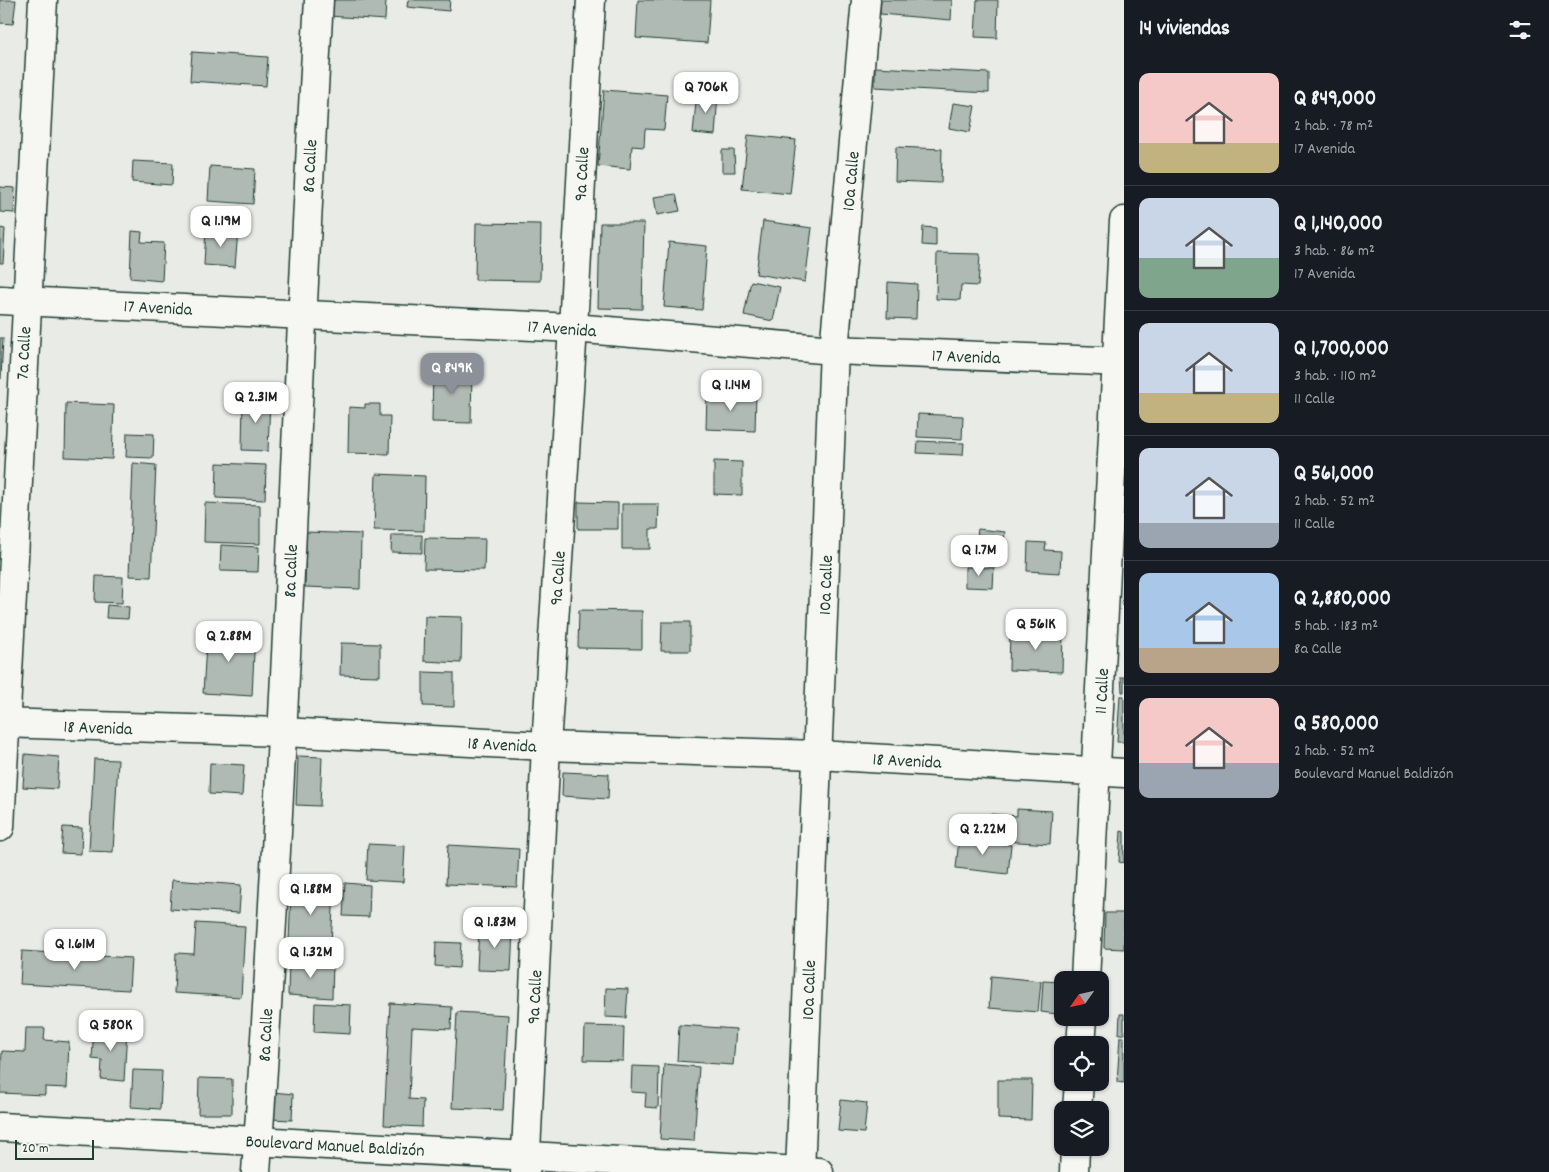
<!DOCTYPE html>
<html lang="es">
<head>
<meta charset="utf-8">
<style>
	body { margin:0; font-family:Dekko,sans-serif; background:#20242c; color:#f1f3f6; height:100vh; display:flex; flex-direction:column; font-size:19px; white-space:nowrap }
	* { box-sizing:border-box; margin:0 }
	p { font-size:16px; color:#9ea1a6 }
	.icon { flex:none; width:28px; height:28px; fill:none; stroke:currentColor; stroke-width:2; stroke-linecap:round; stroke-linejoin:round }
	.map { position:relative; flex:1; overflow:hidden }
	.details { display:flex; flex-direction:column; background:#171b24; width:425px }
	.details>* { flex:none }
	.needle { width:32px; rotate:236deg }
	.tools { position:absolute; left:1054px; top:971px; display:grid; gap:10px }
	.tools a { display:grid; place-items:center; width:55px; height:55px; border-radius:10px; background:#171b24; box-shadow:0 1px 4px #0004; font-size:25px }
	.scale { position:absolute; left:15px; bottom:12px; width:79px; box-sizing:border-box; padding-left:5px; border:2px solid #1f3d34; border-top:0; font-size:14px; line-height:18px; white-space:nowrap; color:#1f3d34; -webkit-text-stroke:4px #f6f6f2; paint-order:stroke }
	.price { position:absolute; translate:-50% -42px; padding:0 11px; border-radius:10px; background:#fff; color:#222; font-size:16px; line-height:32px; filter:drop-shadow(0 1px 2px #0008) }
	.price::after { content:''; position:absolute; left:50%; top:30px; width:15px; height:11px; margin-left:-8px; background:inherit; clip-path:polygon(0 0,100% 0,50% 100%) }
	.price.on { background:#8c9099; color:#fff }
	ul { padding:0; list-style:none }
	li { display:flex; align-items:center; gap:15px; height:125px; padding:0 15px }
	li+li { border-top:1px solid #363941 }
	li span { display:grid; place-items:center; flex:none; width:140px; height:100px; border-radius:10px; color:#555 }
	li>.icon { margin-inline-start:auto }
	span .icon { width:60px; height:60px; fill:#fffc; stroke-width:1 }
	li b { font-size:21px }
	h2 { display:flex; justify-content:space-between; align-items:center; height:60px; padding:0 15px; font-size:21px }
	main { display:flex; flex:1; min-height:0 }
	.map>svg:first-child { display:block }
	.building { fill:#b0bab5; stroke:#1f3d34 }
	.lines { fill:none; stroke-linecap:round; stroke-linejoin:round }
	.street-casing { stroke:#1f3d34; stroke-width:31 }
	.secondary-casing { stroke:#1f3d34; stroke-width:31 }
	.street { stroke:#f6f6f2; stroke-width:28 }
	.secondary { stroke:#f6f6f2; stroke-width:28 }
	.labels { text-anchor:middle; stroke-width:5; stroke-linejoin:round; paint-order:stroke }
	.street-label { font-size:18px; fill:#1f3d34; stroke:#f6f6f2 }
</style>
</head>
<body>
<main>
<div class="map">
<svg width="1124" height="1172" viewBox="0 0 1124 1172">
	<rect width="100%" height="100%" fill="#e9ebe7"/>
	<filter id="ink" filterUnits="userSpaceOnUse"><feTurbulence type="fractalNoise" baseFrequency=".02" numOctaves="2"/><feDisplacementMap in="SourceGraphic" scale="10" xChannelSelector="R" yChannelSelector="G"/><feConvolveMatrix kernelMatrix="1 2 1 2 8 2 1 2 1" color-interpolation-filters="sRGB"/></filter>
	<g filter="url(#ink)">
		<g class="building">
			<path d="M0,0H16L13,24L0,23Z"/>
			<path d="M330,0H386L385,20L329,16Z"/>
			<path d="M408,0H450L449,11L407,7Z"/>
			<path d="M638,0H710L707,43L636,38Z"/>
			<path d="M881,0H952L951,20L880,14Z"/>
			<path d="M977,0H998L997,38L975,37Z"/>
			<path d="M192,52L268,57L266,86L190,81Z"/>
			<path d="M875,67L989,73V93L875,87Z"/>
			<path d="M604,90L667,95L664,130L645,129L644,147L632,146L630,169L598,166Z"/>
			<path d="M697,92L718,94L715,135L693,133Z"/>
			<path d="M953,103L975,106L970,132L949,128Z"/>
			<path d="M748,135L796,140L790,194L742,189Z"/>
			<path d="M896,147L942,149L941,183L895,181Z"/>
			<path d="M722,150H734L735,172H722Z"/>
			<path d="M133,161L173,163L172,185L132,182Z"/>
			<path d="M210,166L255,169L253,204L208,201Z"/>
			<path d="M0,187L15,188L14,213L0,212Z"/>
			<path d="M676,194L680,211L657,215L654,197Z"/>
			<path d="M763,221L812,228L805,282L756,274Z"/>
			<path d="M476,223L541,224L540,281L475,280Z"/>
			<path d="M600,223H644L642,309L598,308Z"/>
			<path d="M923,227L936,228V246L922,245Z"/>
			<path d="M0,228L5,229L3,263H0Z"/>
			<path d="M206,229L238,231L235,267L204,265Z"/>
			<path d="M132,231L142,232L141,242L164,243L162,281L130,278Z"/>
			<path d="M669,242L707,246L702,310L664,307Z"/>
			<path d="M937,253L980,254L978,286L961,285L960,300L936,299Z"/>
			<path d="M751,281L780,287L773,321L744,315Z"/>
			<path d="M888,282L917,284L916,319L887,318Z"/>
			<path d="M0,338H3L1,379H0Z"/>
			<path d="M433,367L472,368L471,423L432,422Z"/>
			<path d="M707,392L756,394L755,431L706,429Z"/>
			<path d="M243,397L270,398L268,451L242,450Z"/>
			<path d="M66,403L114,405L112,459L65,457Z"/>
			<path d="M365,404H380V416H390L389,454L348,453L349,407L365,408Z"/>
			<path d="M918,414L963,416L962,439L917,437Z"/>
			<path d="M127,433L154,434L153,458L126,457Z"/>
			<path d="M918,441L964,443L963,455L917,453Z"/>
			<path d="M714,461L742,462V495L714,494Z"/>
			<path d="M133,463L156,465L151,577L129,576Z"/>
			<path d="M217,463L266,465L265,500L216,498Z"/>
			<path d="M376,474L425,476L424,531L374,530Z"/>
			<path d="M578,502L618,503V529H578Z"/>
			<path d="M205,503L260,505V544L204,542Z"/>
			<path d="M622,504H659L658,529H650V549H622Z"/>
			<path d="M978,529L1005,532L1003,555L975,552Z"/>
			<path d="M306,532L361,534L360,589L305,587Z"/>
			<path d="M392,535H422V553L391,552Z"/>
			<path d="M425,538L485,539L484,570L424,569Z"/>
			<path d="M1028,542L1046,543L1045,550L1061,551L1060,573L1027,571Z"/>
			<path d="M221,545L259,547L258,572L220,571Z"/>
			<path d="M965,567L994,568L993,588L965,587Z"/>
			<path d="M1124,573V606H1122Z"/>
			<path d="M96,576L123,577L122,603L95,602Z"/>
			<path d="M107,605L129,607L128,619L106,618Z"/>
			<path d="M579,610L642,611V649L578,648Z"/>
			<path d="M425,616L462,617L461,663L424,661Z"/>
			<path d="M662,622H690V651H661Z"/>
			<path d="M207,629L255,632L252,696L203,693Z"/>
			<path d="M1010,631L1063,632L1062,672L1009,670Z"/>
			<path d="M341,643L380,644V676L340,675Z"/>
			<path d="M423,672L454,673V707L423,706Z"/>
			<path d="M1121,677H1124V692H1122Z"/>
			<path d="M1120,696H1124V742H1117Z"/>
			<path d="M25,754L59,757L57,789L23,787Z"/>
			<path d="M298,756L322,757L320,806L296,805Z"/>
			<path d="M94,759L118,760L113,852L89,851Z"/>
			<path d="M210,763L244,765L242,796L209,794Z"/>
			<path d="M563,772L609,774L608,799L562,796Z"/>
			<path d="M1017,809L1052,811L1050,844L987,840L989,814L1017,816Z"/>
			<path d="M63,827L82,828L81,854L61,853Z"/>
			<path d="M1121,831L1124,832V863L1119,862Z"/>
			<path d="M959,839L1011,845L1008,874L956,868Z"/>
			<path d="M368,844L405,846L403,882L366,880Z"/>
			<path d="M448,845L519,849L517,887L446,884Z"/>
			<path d="M172,880L241,885L239,913L170,909Z"/>
			<path d="M345,883L370,885L369,917L343,916Z"/>
			<path d="M291,890L334,892L331,943L289,941Z"/>
			<path d="M1105,913H1124V949L1104,948Z"/>
			<path d="M196,923L245,926L241,997L174,993L176,953L194,954Z"/>
			<path d="M479,927L513,929L511,971L477,970Z"/>
			<path d="M436,942L461,943L459,968L435,966Z"/>
			<path d="M22,951L131,958L129,990L20,984Z"/>
			<path d="M289,960L333,963L332,998L288,995Z"/>
			<path d="M991,976L1041,981L1038,1012L989,1008Z"/>
			<path d="M1043,981L1060,982L1057,1014L1041,1012Z"/>
			<path d="M606,988L628,989L626,1018L605,1017Z"/>
			<path d="M315,1003L351,1005L350,1034L314,1032Z"/>
			<path d="M390,1003L452,1007L451,1029L412,1027L409,1099L423,1100L422,1127L384,1125Z"/>
			<path d="M457,1012L508,1015L503,1110L452,1108Z"/>
			<path d="M1120,1014H1124V1034H1119Z"/>
			<path d="M679,1025L736,1029L733,1065L677,1061Z"/>
			<path d="M585,1026L624,1027L623,1061L584,1060Z"/>
			<path d="M94,1027L127,1029L124,1081L101,1079L102,1060L92,1059Z"/>
			<path d="M26,1028H45L44,1040L69,1042L67,1088L45,1087V1095L0,1093L2,1051L25,1052Z"/>
			<path d="M1120,1037H1124V1083L1117,1082Z"/>
			<path d="M664,1064L699,1067L694,1141L660,1139Z"/>
			<path d="M632,1066L659,1067L658,1108L645,1107L646,1093L631,1092Z"/>
			<path d="M133,1070L162,1071L160,1109L131,1107Z"/>
			<path d="M199,1078L232,1079V1114H198Z"/>
			<path d="M998,1080H1032L1031,1120L998,1119Z"/>
			<path d="M272,1092L293,1094L292,1120L270,1119Z"/>
			<path d="M841,1100L867,1103L864,1133L838,1131Z"/>
		</g>
		<g class="lines">
			<defs>
				<g id="street">
					<path d="M0,300L573,328L834,350L1124,362"/>
					<path d="M0,723L283,732L546,746L818,755L1124,773"/>
					<path d="M0,827L43,0"/>
					<path d="M1085,980L1124,221"/>
					<path d="M1081,1045L1083,1018"/>
					<path d="M1077,1110L1079,1082"/>
					<path d="M256,1172C284,782 296,391 319,0"/>
					<path d="M525,1172L546,746L573,328L591,0"/>
					<path d="M800,1172L834,350L866,0"/>
					<path d="M1074,1172L1075,1148"/>
				</g>
				<path id="secondary" d="M0,1127L819,1172"/>
			</defs>
			<use href="#street" class="street-casing"/>
			<use href="#secondary" class="secondary-casing"/>
			<use href="#street" class="street"/>
			<use href="#secondary" class="secondary"/>
		</g>
	</g>
	<g class="labels">
		<g class="street-label">
			<text transform="translate(309 166) rotate(-87)" y="6">8a Calle</text>
			<text transform="translate(581 174) rotate(-87)" y="6">9a Calle</text>
			<text transform="translate(850 181) rotate(-85)" y="6">10a Calle</text>
			<text transform="translate(158 307) rotate(3)" y="6">17 Avenida</text>
			<text transform="translate(562 328) rotate(4)" y="6">17 Avenida</text>
			<text transform="translate(23 353) rotate(-87)" y="6">7a Calle</text>
			<text transform="translate(966 356) rotate(2)" y="6">17 Avenida</text>
			<text transform="translate(290 571) rotate(-88)" y="6">8a Calle</text>
			<text transform="translate(557 578) rotate(-86)" y="6">9a Calle</text>
			<text transform="translate(825 585) rotate(-88)" y="6">10a Calle</text>
			<text transform="translate(1101 691) rotate(-87)" y="6">11 Calle</text>
			<text transform="translate(98 727) rotate(2)" y="6">18 Avenida</text>
			<text transform="translate(502 744) rotate(3)" y="6">18 Avenida</text>
			<text transform="translate(907 760) rotate(3)" y="6">18 Avenida</text>
			<text transform="translate(808 990) rotate(-88)" y="6">10a Calle</text>
			<text transform="translate(534 997) rotate(-87)" y="6">9a Calle</text>
			<text transform="translate(265 1035) rotate(-87)" y="6">8a Calle</text>
			<text transform="translate(335 1145) rotate(3)" y="6">Boulevard Manuel Baldizón</text>
		</g>
	</g>
</svg>
<div class="tools">
<a><svg class="needle" viewBox="-14 -14 28 28"><path d="M0-13l5 13h-10z" fill="#e53935"/><path d="M0 13l5-13h-10z" fill="#9ea1a6"/></svg></a>
<a><svg class="icon" aria-label="locate" viewBox="0 0 24 24"><circle cx="12" cy="12" r="6"/><path d="M12 2v4M12 18v4M2 12h4M18 12h4"/></svg></a>
<a><svg class="icon" aria-label="layers" viewBox="0 0 24 24"><path d="M12 4l9 5-9 5-9-5zM3 14l9 5 9-5"/></svg></a>
</div>
<div class="scale">20 m</div>
<b class="price" style="left:706px;top:114px">Q 706K</b>
<b class="price" style="left:221px;top:248px">Q 1.19M</b>
<b class="price on" style="left:452px;top:395px">Q 849K</b>
<b class="price" style="left:731px;top:412px">Q 1.14M</b>
<b class="price" style="left:256px;top:424px">Q 2.31M</b>
<b class="price" style="left:979px;top:577px">Q 1.7M</b>
<b class="price" style="left:1036px;top:651px">Q 561K</b>
<b class="price" style="left:229px;top:663px">Q 2.88M</b>
<b class="price" style="left:983px;top:856px">Q 2.22M</b>
<b class="price" style="left:311px;top:916px">Q 1.88M</b>
<b class="price" style="left:495px;top:949px">Q 1.83M</b>
<b class="price" style="left:75px;top:971px">Q 1.61M</b>
<b class="price" style="left:311px;top:979px">Q 1.32M</b>
<b class="price" style="left:111px;top:1052px">Q 580K</b>
</div>
<section class="details">
<h2>14 viviendas<svg class="icon" aria-label="filters" viewBox="0 0 24 24"><path d="M4 7h16M4 17h16"/><circle cx="9" cy="7" r="2"/><circle cx="15" cy="17" r="2"/></svg></h2>
<ul>
<li><span style="background:linear-gradient(#f6c9c9 70%,#c2b280 0)"><svg class="icon" aria-label="home" viewBox="0 0 24 24"><path d="M3 11l9-7 9 7M6 9v11h12V9"/></svg></span><div><b>Q 849,000</b><p>2 hab. · 78 m²</p><p>17 Avenida</p></div></li>
<li><span style="background:linear-gradient(#c9d6e8 60%,#7fa58c 0)"><svg class="icon" aria-label="home" viewBox="0 0 24 24"><path d="M3 11l9-7 9 7M6 9v11h12V9"/></svg></span><div><b>Q 1,140,000</b><p>3 hab. · 86 m²</p><p>17 Avenida</p></div></li>
<li><span style="background:linear-gradient(#c9d6e8 70%,#c2b280 0)"><svg class="icon" aria-label="home" viewBox="0 0 24 24"><path d="M3 11l9-7 9 7M6 9v11h12V9"/></svg></span><div><b>Q 1,700,000</b><p>3 hab. · 110 m²</p><p>11 Calle</p></div></li>
<li><span style="background:linear-gradient(#c9d6e8 75%,#9aa5b1 0)"><svg class="icon" aria-label="home" viewBox="0 0 24 24"><path d="M3 11l9-7 9 7M6 9v11h12V9"/></svg></span><div><b>Q 561,000</b><p>2 hab. · 52 m²</p><p>11 Calle</p></div></li>
<li><span style="background:linear-gradient(#a9c7e8 75%,#b9a48a 0)"><svg class="icon" aria-label="home" viewBox="0 0 24 24"><path d="M3 11l9-7 9 7M6 9v11h12V9"/></svg></span><div><b>Q 2,880,000</b><p>5 hab. · 183 m²</p><p>8a Calle</p></div></li>
<li><span style="background:linear-gradient(#f6c9c9 65%,#9aa5b1 0)"><svg class="icon" aria-label="home" viewBox="0 0 24 24"><path d="M3 11l9-7 9 7M6 9v11h12V9"/></svg></span><div><b>Q 580,000</b><p>2 hab. · 52 m²</p><p>Boulevard Manuel Baldizón</p></div></li>
</ul>
</section>
</main>
</body>
</html>
